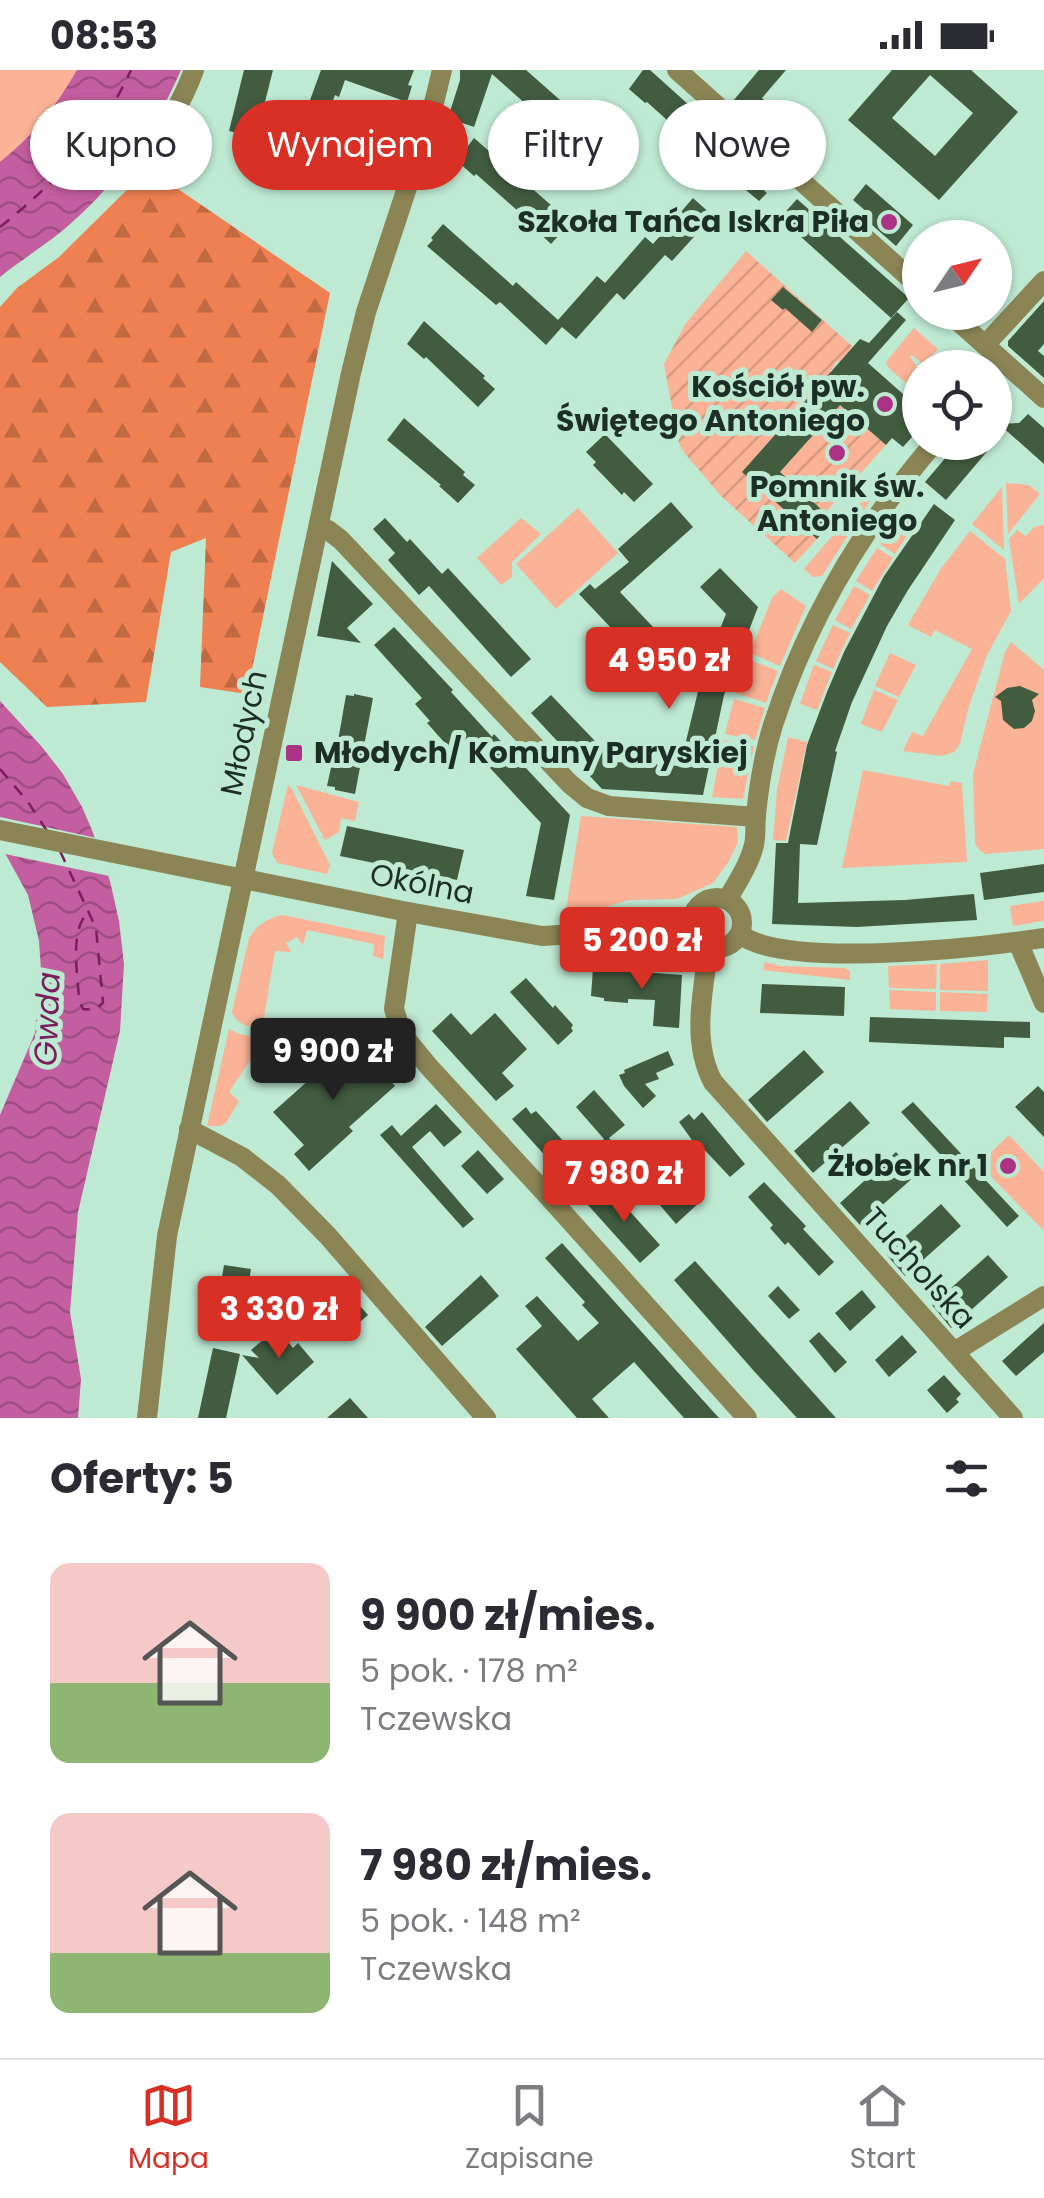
<!DOCTYPE html>
<html lang="pl">
<head>
<meta charset="utf-8">
<style>
	body { margin:0; font-family:Poppins,sans-serif; background:#f2f2f3; color:#2b2b33; height:100vh; display:flex; flex-direction:column; font-size:38px; white-space:nowrap }
	* { box-sizing:border-box; margin:0 }
	p { font-size:32px; color:#7c7c81 }
	.icon { flex:none; width:55px; height:55px; fill:none; stroke:currentColor; stroke-width:2; stroke-linecap:round; stroke-linejoin:round }
	.map { position:relative; height:1348px; overflow:hidden }
	.details { display:flex; flex-direction:column; background:#fff; flex:1 }
	.details>* { flex:none }
	.banner { position:absolute; left:30px; top:30px; width:985px; height:90px; display:flex; gap:20px }
	.needle { width:65px; rotate:55deg }
	.buttons { position:absolute; left:902px; top:150px; display:grid; gap:20px }
	.buttons a { display:grid; place-items:center; width:110px; height:110px; border-radius:50%; background:#fff; box-shadow:0 2px 8px #0004; font-size:50px }
	.price { position:absolute; translate:-50% -85px; padding:0 22px; border-radius:10px; background:#d93025; color:#fff; font-size:32px; line-height:65px; filter:drop-shadow(0 2px 5px #0008) }
	.price::after { content:''; position:absolute; left:50%; top:60px; width:30px; height:22px; margin-left:-15px; background:inherit; clip-path:polygon(0 0,100% 0,50% 100%) }
	.price.selected { background:#222; color:#fff }
	ul { padding:0; list-style:none }
	li { display:flex; align-items:center; gap:30px; height:250px; padding:0 50px }
	li span { display:grid; place-items:center; flex:none; width:280px; height:200px; border-radius:20px; color:#555 }
	li>.icon { margin-inline-start:auto }
	span .icon { width:120px; height:120px; fill:#fffc; stroke-width:1 }
	li b { font-size:42px }
	h2 { display:flex; justify-content:space-between; align-items:center; height:120px; padding:0 50px; font-size:42px }
	.chip { padding:0 35px; border-radius:45px; background:#fff; box-shadow:0 2px 8px #0004; font-size:35px; line-height:90px }
	.chip.selected { background:#d93025; color:#fff }
	.status { display:flex; justify-content:space-between; align-items:center; height:70px; padding:0 50px; background:#fff; direction:ltr }
	.status svg { height:28px; fill:currentColor }
	.menu { display:flex; justify-content:space-around; align-items:center; height:140px; border-top:2px solid #e1e1e2; background:#fff; font-size:28px; color:#7c7c81 }
	.menu a { display:grid; justify-items:center; gap:5px }
	.menu .selected { color:#d93025 }
	.map>svg:first-child { display:block }
	.green { fill:#fab396 }
	.forest { fill:url(#forest-firs) }
	.garden { fill:url(#garden-furrows) }
	.water { fill:url(#water-waves) }
	.pier { fill:#bee9d3 }
	.lines { fill:none; stroke-linecap:round; stroke-linejoin:round }
	.ferry { stroke:#7a1e5e; stroke-width:2.5; stroke-dasharray:12 10; stroke-linecap:butt }
	.building { fill:#425c40; fill-rule:evenodd }
	.minor { stroke:#8b8555; stroke-width:20 }
	.poi-dot { fill:#ac3286; stroke:#bee9d3; stroke-width:4 }
	.labels { text-anchor:middle; stroke-width:10; stroke-linejoin:round; paint-order:stroke }
	.poi-label { font-size:30px; font-weight:bold; fill:#1d2e26; stroke:#bee9d3; text-anchor:end }
	.street-label { font-size:30px; fill:#1d2e26; stroke:#bee9d3 }
	.water-label { font-size:32px; font-style:italic; fill:#7a1e5e; stroke:#bee9d3 }
</style>
</head>
<body>
<div class="status"><b>08:53</b><svg viewBox="0 0 49 12"><path d="M0 12V9h3v3zM5 12V6h3v6zM10 12V3h3v9zM15 12V0h3v12zM26 1h20v11H26zM47 4h2v5h-2z"/></svg></div>
<div class="map">
<svg width="1044" height="1348" viewBox="0 0 1044 1348">
	<defs>
		<pattern id="forest-firs" width="22" height="20" patternUnits="userSpaceOnUse" patternTransform="scale(2.5)"><rect width="22" height="20" fill="#ef8051"/><path d="M5 1l3.5 6h-7zM16 11l3.5 6h-7z" fill="#c16943"/></pattern>
		<pattern id="garden-furrows" width="10" height="10" patternUnits="userSpaceOnUse" patternTransform="scale(2.5)"><rect width="10" height="10" fill="#fab396"/><path d="M-1 1l2-2M0 10L10 0M9 11l2-2" fill="none" stroke="#d69a81"/></pattern>
		<pattern id="water-waves" width="16" height="10" patternUnits="userSpaceOnUse" patternTransform="scale(2.5)"><rect width="16" height="10" fill="#c35ea0"/><path d="M0 5q4-4 8 0t8 0" fill="none" stroke="#9e4e82"/></pattern>
	</defs>
	<rect width="100%" height="100%" fill="#bee9d3"/>
	<g class="green">
		<path d="M0,0H81C56,41 38,66 0,96Z"/>
		<path d="M914,258L938,279L924,295L912,285L910,287L920,300L907,314L888,297L886,292Z"/>
		<path d="M1006,413L1029,415L1040,424L1008,464Z"/>
		<path d="M1002,417L1004,480L972,454Z"/>
		<path d="M872,428L822,506L813,507L804,499L863,430Z"/>
		<path d="M578,438L618,483L556,539L516,494Z"/>
		<path d="M902,441L917,451L895,484L880,474Z"/>
		<path d="M521,448L541,464L512,492V507L501,515L477,488Z"/>
		<path d="M1044,455V508L1019,534L1009,469L1017,460L1026,466L1034,457Z"/>
		<path d="M970,461L1005,489L1011,541L987,585L968,639L960,674L954,682L942,686L903,681L912,662L923,666L972,579L935,560L931,567L908,555L940,500Z"/>
		<path d="M877,478L893,488L872,521L856,511Z"/>
		<path d="M854,516L870,525L851,559L835,550Z"/>
		<path d="M781,519L806,536L780,596L750,583L772,528Z"/>
		<path d="M833,555L850,563L833,599L816,591Z"/>
		<path d="M1011,572L1044,600V779L986,784L979,780L975,773L973,704L1005,582Z"/>
		<path d="M890,583L916,595L899,627L875,616Z"/>
		<path d="M747,589L778,601L766,633L735,623Z"/>
		<path d="M814,595L832,602L817,640L800,634Z"/>
		<path d="M874,620L898,630L882,662L861,654Z"/>
		<path d="M734,629L765,638L755,670L725,664Z"/>
		<path d="M788,667L807,672L786,771L773,770L777,720Z"/>
		<path d="M723,670L754,676L743,729L712,727Z"/>
		<path d="M863,700L949,716L951,711L962,713L967,792L842,798Z"/>
		<path d="M288,715L292,719L330,795L327,804L277,793L272,783Z"/>
		<path d="M296,715L359,732L355,751L341,748L339,762L325,770Z"/>
		<path d="M581,746L737,757L738,772L729,791L713,813L677,829L629,830L579,845L565,846Z"/>
		<path d="M1044,831V851L1013,856L1010,836Z"/>
		<path d="M283,845L385,866L383,889L373,886L374,874L307,860L303,875L297,867L286,873L291,882L275,881L264,947L276,950L275,955C261,961 237,958 232,942L249,868C256,856 269,847 283,845Z"/>
		<path d="M988,890V921L940,920V894Z"/>
		<path d="M765,892L781,896L845,898L850,901V910L763,900Z"/>
		<path d="M937,894L936,919L889,918L888,896Z"/>
		<path d="M889,920L936,922V941L890,939Z"/>
		<path d="M940,922L988,924L987,942L940,941Z"/>
		<path d="M229,959L239,964L266,969L272,975L271,983L259,977L229,1022L239,1031L226,1053L220,1056H207Z"/>
		<path d="M1009,1065L1044,1102V1161L979,1094Z"/>
	</g>
	<path class="forest" d="M142,105L178,119L330,223L247,624L200,617L206,468L171,482L146,632L47,637L0,592V237L17,218L59,187Z"/>
	<g class="garden">
		<path d="M746,181L853,277L839,292L837,291L826,309L743,402L817,469L795,493L721,426L682,380L678,370L664,294L686,253Z"/>
		<path d="M840,335L886,375L825,443L780,402Z"/>
	</g>
	<g class="water">
		<path d="M77,0H181C154,62 114,118 62,161C42,177 20,191 0,207V92C36,63 54,39 77,0Z"/>
		<path d="M0,631L42,677L63,704L82,737L92,760L110,811L119,851L124,894L120,961L78,1142L70,1242L81,1309L78,1348H0V1045L35,963L41,900L39,871L28,825L0,774Z"/>
	</g>
	<path class="pier" d="M0,747L101,769L114,807L0,783Z"/>
	<g class="lines">
		<g class="ferry">
			<path d="M0,157C54,114 102,64 131,0"/>
			<path d="M0,699L28,732L47,761"/>
			<path d="M60,781L96,858L103,933L94,940L83,939L79,930C78,904 69,862 88,842"/>
		</g>
	</g>
	<g class="building">
		<path d="M244,0H273L256,68L229,61Z"/>
		<path d="M321,0H414L408,15L412,16L407,32L345,10L339,27L335,25L315,81L362,97L355,118L312,103L306,120L273,108L286,71L299,76L313,34L309,33Z"/>
		<path d="M460,0H526L577,45L575,48L586,58L570,76L551,60L553,58L492,4L474,57L448,48L460,10Z"/>
		<path d="M643,0H650L738,79L730,89L767,123L759,131L735,111L719,112L727,104L647,32L645,33L629,19Z"/>
		<path d="M759,0H786L762,28L774,39L760,56L733,31Z"/>
		<path d="M892,0H971L1018,42L939,130L848,50ZM930,5L973,43L935,86L892,48Z"/>
		<path d="M474,68L559,142L556,145L568,155L551,174L533,157L534,155L476,104L474,106L457,91Z"/>
		<path d="M866,114L913,155L896,176L864,148L868,143L853,130Z"/>
		<path d="M693,128L713,146L672,191L665,185L624,230L617,223L576,269L562,257L546,275L500,232L496,235L427,176L433,170L431,168L443,154L513,216L516,212L558,250L597,206L605,213L645,167L653,174Z"/>
		<path d="M797,129L909,228L891,248L780,148Z"/>
		<path d="M783,217L822,250L812,262L785,238L783,240L771,230Z"/>
		<path d="M1044,231V274L1038,281L1044,286V308L1008,276V271Z"/>
		<path d="M897,242L906,250L868,293L920,339V358L903,377L892,368L886,375L840,335L780,402L833,450L817,469L742,402L860,269L869,273Z"/>
		<path d="M424,251L485,306L483,308L495,319L478,337L426,287L424,289L407,274Z"/>
		<path d="M1028,344L1044,358V394L999,354L1019,353Z"/>
		<path d="M404,348L465,402L463,405L475,415L458,433L439,416L441,415L387,370Z"/>
		<path d="M605,364L653,414L634,432L624,422L622,425L593,395L596,392L586,382Z"/>
		<path d="M959,372H995L946,430L925,412Z"/>
		<path d="M671,432L693,457L620,522L685,591L662,612L579,524L590,514L595,519L629,492L618,479Z"/>
		<path d="M934,434L955,450L908,520L887,556L852,632L835,681L837,682L817,775L800,774L798,833L905,830L974,824L977,850L857,857L772,854L776,773H788L807,675L827,622L844,582L884,506Z"/>
		<path d="M385,448L407,472L410,469L442,504L448,498L531,589L511,607L429,516L419,525L388,490L395,483L373,459Z"/>
		<path d="M332,491L373,534L347,558L361,573L317,566Z"/>
		<path d="M720,498L758,537L724,625L703,725L602,719L531,643L551,625L615,692L680,696L703,601L726,544L700,517Z"/>
		<path d="M394,557L453,620L451,622L492,667L494,664L570,745L554,830L526,826L541,753L465,671L453,682L427,653L430,651L415,634L422,628L374,575Z"/>
		<path d="M1020,616L1039,624L1032,630L1035,641L1032,651L1024,658L1014,659L1003,650L1001,631L995,627L1007,618Z"/>
		<path d="M354,624L373,628L355,724L335,720V717L327,716L332,693L334,694L346,625L354,626Z"/>
		<path d="M347,756L464,780L457,810L340,786Z"/>
		<path d="M1044,794V822L984,830L980,803Z"/>
		<path d="M593,898L682,905L679,958L653,956L655,930L628,929V933L604,931V928L591,926Z"/>
		<path d="M526,908L553,938L555,935L573,955L571,958L573,961L558,975L510,922Z"/>
		<path d="M762,914L845,917L844,946L760,943Z"/>
		<path d="M451,943L471,965L495,943L527,979L502,1003L514,1016L496,1031L432,961Z"/>
		<path d="M870,947L1030,952V968L1004,967V978L869,972Z"/>
		<path d="M354,970L395,1016L349,1057L353,1061L309,1101L294,1084L304,1075L273,1042Z"/>
		<path d="M804,980L824,1002L767,1052L748,1030Z"/>
		<path d="M668,981L674,995L656,1003L659,1009L645,1014L656,1026L643,1038L624,1016L619,1005L625,1003L624,1000Z"/>
		<path d="M1038,1016L1044,1022V1067L1015,1037Z"/>
		<path d="M594,1020L625,1055L609,1068L632,1095L616,1109L591,1080L604,1069L576,1037Z"/>
		<path d="M850,1031L870,1053L813,1103L794,1081Z"/>
		<path d="M913,1032L1019,1146L1007,1157L901,1042Z"/>
		<path d="M436,1034L462,1062L444,1077L430,1061L412,1077L474,1149L463,1158L380,1065L392,1055L401,1066Z"/>
		<path d="M526,1037L531,1044L536,1041L577,1086L559,1101L512,1049Z"/>
		<path d="M702,1042L745,1094L730,1107L700,1075L697,1077L679,1052L689,1044L694,1050Z"/>
		<path d="M478,1080L504,1109L487,1124L461,1096Z"/>
		<path d="M896,1082L916,1105L860,1155L840,1133Z"/>
		<path d="M685,1111L702,1130L676,1154L659,1134Z"/>
		<path d="M764,1112L806,1156L803,1159L834,1192L819,1206L788,1172L785,1175L770,1158L773,1155L748,1127Z"/>
		<path d="M608,1117L660,1175L640,1193L588,1135Z"/>
		<path d="M941,1134L961,1156L905,1206L886,1184Z"/>
		<path d="M562,1173L691,1317L719,1348H684L634,1292L592,1329L609,1348H577L516,1279L542,1256L525,1236L537,1226L578,1271L599,1253L582,1235L585,1232L545,1188Z"/>
		<path d="M988,1185L1008,1207L951,1258L932,1235Z"/>
		<path d="M695,1191L767,1271L836,1348H797L753,1300L674,1210Z"/>
		<path d="M224,1195L251,1199L247,1224L220,1219Z"/>
		<path d="M481,1205L499,1226L442,1276L425,1257Z"/>
		<path d="M335,1208L368,1245L347,1263L315,1226Z"/>
		<path d="M778,1216L800,1240L789,1249L768,1226Z"/>
		<path d="M862,1220L876,1237L850,1261L835,1243Z"/>
		<path d="M1044,1253V1282L1016,1306L1002,1291Z"/>
		<path d="M277,1258L293,1278L298,1273L314,1292L277,1325L242,1285L259,1288L251,1280Z"/>
		<path d="M819,1262L847,1292L835,1303L809,1271Z"/>
		<path d="M902,1265L917,1282L889,1307L875,1290Z"/>
		<path d="M213,1278L240,1284L226,1348H198Z"/>
		<path d="M944,1305L961,1324L956,1329L959,1332L947,1343L927,1320Z"/>
		<path d="M350,1328L368,1348H327Z"/>
	</g>
	<g class="lines">
		<g class="minor">
			<path d="M677,0L920,217"/>
			<path d="M144,87C165,59 182,33 194,0"/>
			<path d="M948,242L1044,328"/>
			<path d="M985,275L1044,211"/>
			<path d="M320,458L328,460L341,470L569,713L587,728L609,736L756,747"/>
			<path d="M0,760L408,842L542,866L576,864L619,848L659,847L691,851"/>
			<circle cx="717" cy="853" r="25"/>
			<path d="M727,830C737,813 749,795 754,775C756,766 755,755 756,745C759,715 764,684 773,655C807,550 863,456 935,372"/>
			<path d="M408,842L394,939L402,964L430,998L547,1125L747,1348"/>
			<path d="M740,864C783,900 984,877 1044,868"/>
			<path d="M1018,872L1044,933"/>
			<path d="M709,877C703,921 691,971 713,1012L1013,1348"/>
			<path d="M189,1059L242,1087L278,1115L328,1166L486,1348"/>
			<path d="M954,1282L1044,1226"/>
			<path d="M147,1348L167,1166L351,303L366,242L431,45L442,0"/>
		</g>
	</g>
	<g class="poi-dot">
		<circle cx="889" cy="152" r="10"/>
		<circle cx="885" cy="334" r="10"/>
		<circle cx="837" cy="383" r="10"/>
		<rect x="284" y="673" width="20" height="20" rx="5"/>
		<circle cx="1008" cy="1096" r="10"/>
	</g>
	<g class="labels">
		<g class="poi-label">
			<text x="869" y="162">Szkoła Tańca Iskra Piła</text>
			<text x="865" y="327">Kościół pw.<tspan x="865" dy="34">Świętego Antoniego</tspan></text>
			<text x="837" y="427" text-anchor="middle">Pomnik św.<tspan x="837" dy="34">Antoniego</tspan></text>
			<text x="314" y="693" text-anchor="start">Młodych/ Komuny Paryskiej</text>
			<text x="988" y="1106">Żłobek nr 1</text>
		</g>
		<g class="street-label">
			<text transform="translate(244 663) rotate(-78)" y="10">Młodych</text>
			<text transform="translate(422 814) rotate(11)" y="10">Okólna</text>
			<text transform="translate(919 1198) rotate(48)" y="10">Tucholska</text>
		</g>
		<g class="water-label">
			<text transform="translate(47 949) rotate(-88)" y="11">Gwda</text>
		</g>
	</g>
</svg>
<div class="buttons">
<a><svg class="needle" viewBox="-14 -14 28 28"><path d="M0-13l5 13h-10z" fill="#e53935"/><path d="M0 13l5-13h-10z" fill="#7c7c81"/></svg></a>
<a><svg class="icon" aria-label="locate" viewBox="0 0 24 24"><circle cx="12" cy="12" r="6"/><path d="M12 2v4M12 18v4M2 12h4M18 12h4"/></svg></a>
</div>
<b class="price" style="left:669px;top:642px">4 950 zł</b>
<b class="price" style="left:642px;top:922px">5 200 zł</b>
<b class="price selected" style="left:333px;top:1033px">9 900 zł</b>
<b class="price" style="left:624px;top:1155px">7 980 zł</b>
<b class="price" style="left:279px;top:1291px">3 330 zł</b>
<div class="banner">
<a class="chip">Kupno</a>
<a class="chip selected">Wynajem</a>
<a class="chip">Filtry</a>
<a class="chip">Nowe</a>
</div>
</div>
<section class="details">
<h2>Oferty: 5<svg class="icon" aria-label="filters" viewBox="0 0 24 24"><path d="M4 7h16M4 17h16"/><circle cx="9" cy="7" r="2"/><circle cx="15" cy="17" r="2"/></svg></h2>
<ul>
<li><span style="background:linear-gradient(#f6c9c9 60%,#8fb573 0)"><svg class="icon" aria-label="home" viewBox="0 0 24 24"><path d="M3 11l9-7 9 7M6 9v11h12V9"/></svg></span><div><b>9 900 zł/mies.</b><p>5 pok. · 178 m²</p><p>Tczewska</p></div></li>
<li><span style="background:linear-gradient(#f6c9c9 70%,#8fb573 0)"><svg class="icon" aria-label="home" viewBox="0 0 24 24"><path d="M3 11l9-7 9 7M6 9v11h12V9"/></svg></span><div><b>7 980 zł/mies.</b><p>5 pok. · 148 m²</p><p>Tczewska</p></div></li>
</ul>
</section>
<nav class="menu">
<a class="selected"><svg class="icon" aria-label="map" viewBox="0 0 24 24"><path d="M3 6l6-2 6 2 6-2v14l-6 2-6-2-6 2zM9 4v14M15 6v14"/></svg>Mapa</a>
<a><svg class="icon" aria-label="saved" viewBox="0 0 24 24"><path d="M7 4h10v16l-5-4-5 4z"/></svg>Zapisane</a>
<a><svg class="icon" aria-label="home" viewBox="0 0 24 24"><path d="M3 11l9-7 9 7M6 9v11h12V9"/></svg>Start</a>
</nav>
</body>
</html>
